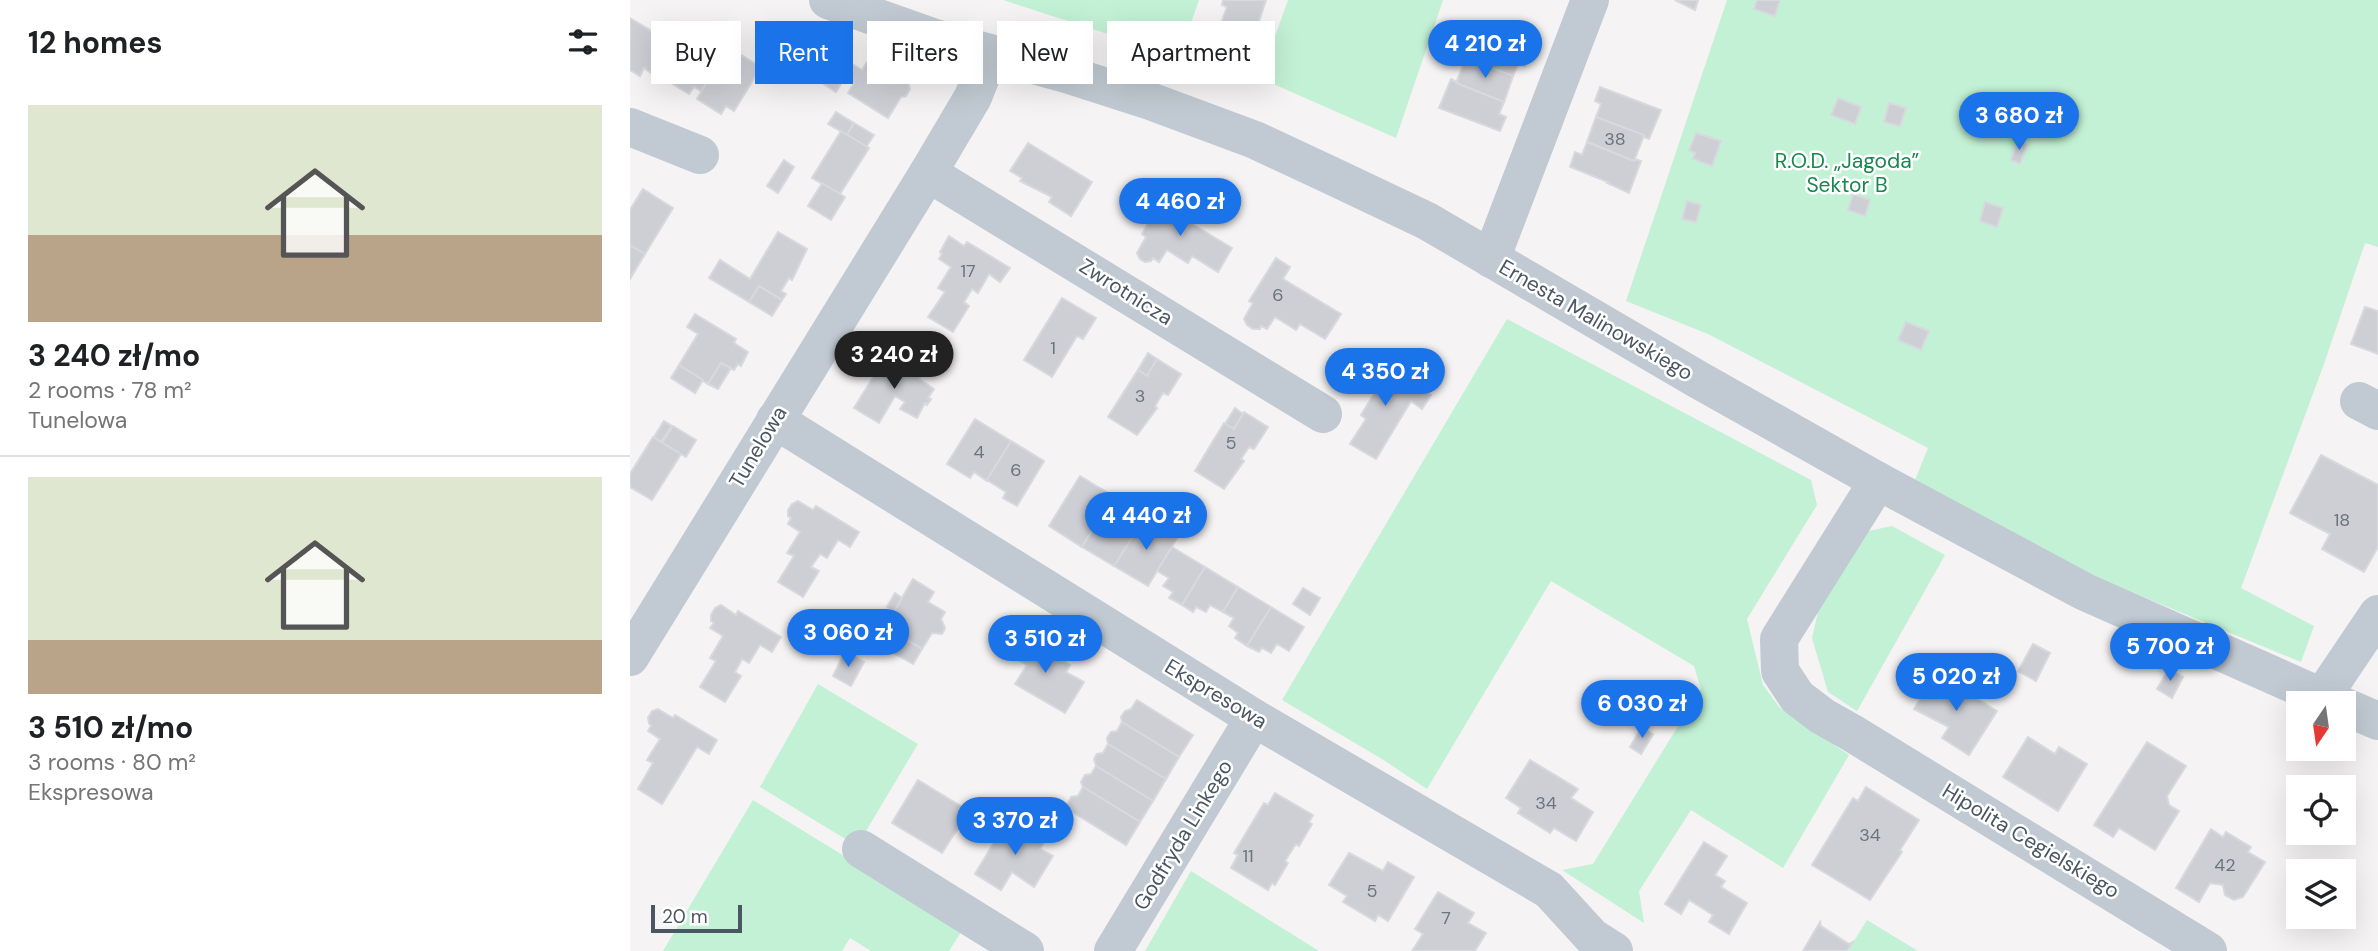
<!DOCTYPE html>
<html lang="en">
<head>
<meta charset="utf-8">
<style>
	body { margin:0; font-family:"DM Sans",sans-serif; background:#f2f2f2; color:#202124; height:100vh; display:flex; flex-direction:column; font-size:26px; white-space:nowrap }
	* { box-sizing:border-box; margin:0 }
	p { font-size:23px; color:#757577 }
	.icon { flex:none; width:38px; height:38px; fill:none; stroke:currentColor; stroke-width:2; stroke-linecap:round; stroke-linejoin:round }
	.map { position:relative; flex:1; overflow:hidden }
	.panel { display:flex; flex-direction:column; background:#fff; width:630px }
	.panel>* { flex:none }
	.guide { position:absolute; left:21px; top:21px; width:665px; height:63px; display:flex; gap:14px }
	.needle { width:46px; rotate:193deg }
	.tools { position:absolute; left:1656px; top:691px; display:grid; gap:14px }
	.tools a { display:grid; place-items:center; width:70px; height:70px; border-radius:0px; background:#fff; box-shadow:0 7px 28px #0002; font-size:35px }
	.scale { position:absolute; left:21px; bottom:18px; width:91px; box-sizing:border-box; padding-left:7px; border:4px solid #4a5661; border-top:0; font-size:19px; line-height:24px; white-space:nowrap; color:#4a5661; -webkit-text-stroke:5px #fff; paint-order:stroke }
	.price { position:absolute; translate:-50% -60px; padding:0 16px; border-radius:24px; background:#1a73e8; color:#fff; font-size:23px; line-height:46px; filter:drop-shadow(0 2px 4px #0008) }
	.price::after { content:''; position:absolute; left:50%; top:42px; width:21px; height:16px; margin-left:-10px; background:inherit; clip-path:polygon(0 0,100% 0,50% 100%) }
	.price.on { background:#222; color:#fff }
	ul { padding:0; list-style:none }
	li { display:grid; align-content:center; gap:14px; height:371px; padding:0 28px }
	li+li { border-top:2px solid #e0e0e0 }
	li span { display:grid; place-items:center; height:217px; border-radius:0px; color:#555 }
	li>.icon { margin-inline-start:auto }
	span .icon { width:126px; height:126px; fill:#fffc; stroke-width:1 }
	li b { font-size:30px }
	h2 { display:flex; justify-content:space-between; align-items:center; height:84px; padding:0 28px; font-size:30px }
	.chip { padding:0 24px; border-radius:0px; background:#fff; box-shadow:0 7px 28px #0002; font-size:24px; line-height:63px }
	.chip.on { background:#1a73e8; color:#fff }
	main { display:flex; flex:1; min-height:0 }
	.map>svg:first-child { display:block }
	.green { fill:#c3f1d5 }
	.building { fill:#cdcfd5; stroke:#d7d9de; stroke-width:2 }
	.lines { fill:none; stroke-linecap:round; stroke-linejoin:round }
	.minor { stroke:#c1cad2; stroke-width:38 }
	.labels { text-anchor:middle; stroke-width:5; stroke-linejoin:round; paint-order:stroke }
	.number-label { font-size:18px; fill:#6b747e }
	.park-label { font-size:21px; fill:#17864f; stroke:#fff }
	.street-label { font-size:21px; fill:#4a5661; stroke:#fff }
</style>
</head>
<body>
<main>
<section class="panel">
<h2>12 homes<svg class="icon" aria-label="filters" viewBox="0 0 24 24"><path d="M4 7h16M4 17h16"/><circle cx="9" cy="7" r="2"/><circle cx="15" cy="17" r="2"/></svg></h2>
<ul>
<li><span style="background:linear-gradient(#dfe7d0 60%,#b9a48a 0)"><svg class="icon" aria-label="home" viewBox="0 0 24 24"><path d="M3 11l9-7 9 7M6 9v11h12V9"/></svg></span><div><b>3 240 zł/mo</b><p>2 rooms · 78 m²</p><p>Tunelowa</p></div></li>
<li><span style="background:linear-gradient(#dfe7d0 75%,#b9a48a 0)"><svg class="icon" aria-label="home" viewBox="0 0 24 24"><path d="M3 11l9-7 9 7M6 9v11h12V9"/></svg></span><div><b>3 510 zł/mo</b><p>3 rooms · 80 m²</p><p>Ekspresowa</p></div></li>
</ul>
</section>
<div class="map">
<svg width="1748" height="951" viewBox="0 0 1748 951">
	<rect width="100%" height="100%" fill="#f5f3f3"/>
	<g class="green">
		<path d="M373,0H569L549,57Z"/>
		<path d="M658,0H813L766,138L630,78Z"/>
		<path d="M1097,0H1748V247L1735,243L1694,364L1611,588L1684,626L1671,662L1470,579L1285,480L1298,448L1078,334L996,301Z"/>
		<path d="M877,319L1181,480L1187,505L1117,619L1133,685L1150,708L1219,755L1153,868L1061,810L1009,891L1014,923L932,870L963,864L1071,689L1064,666L921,581L797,789L752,759L652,700Z"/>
		<path d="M1262,526L1315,555L1227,711L1198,692L1182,638L1191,599L1234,532Z"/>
		<path d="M188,684L288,744L227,846L130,787Z"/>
		<path d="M123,800L333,929L319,951H241L220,938L212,951H33Z"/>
		<path d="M561,871L689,951H515Z"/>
		<path d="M1237,920L1288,951H1218Z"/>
	</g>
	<g class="building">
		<path d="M593,0H636L623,40L589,29L597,7L592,5Z"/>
		<path d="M1045,0H1068L1065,10Z"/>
		<path d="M1127,0H1150L1145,16L1124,9Z"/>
		<path d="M0,18L40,42L21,73L14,68L10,76L0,70Z"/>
		<path d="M842,25L863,34L862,36L901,51L895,66L888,64L883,76L836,58V60L829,57Z"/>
		<path d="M45,34L90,61L71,91L64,87L59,94L31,77L35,70L27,65Z"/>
		<path d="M98,47L131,67L104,111L96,106L91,114L67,99Z"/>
		<path d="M206,54L232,70L237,62L267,78L271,77L278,81L280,89L276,96L271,97L258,118L218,93L224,83L215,77L206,92L189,81Z"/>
		<path d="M836,58L883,76L874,102L826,83Z"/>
		<path d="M821,79L827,82L826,83L874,102L869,114L876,117L870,131L809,108Z"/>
		<path d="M970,87L1031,110L1019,139L966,117L971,104L965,101Z"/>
		<path d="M1208,98L1231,107L1225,124L1201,115Z"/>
		<path d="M1259,103L1276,108L1270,126L1254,122Z"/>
		<path d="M206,112L224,123L217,135L198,124Z"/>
		<path d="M966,117L1014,135L1004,161L957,142Z"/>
		<path d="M224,123L244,135L236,147L217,135Z"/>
		<path d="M211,131L239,148L210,194L182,178Z"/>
		<path d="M1066,133L1091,141L1082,166L1063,159L1065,153L1059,151Z"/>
		<path d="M1388,141L1397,145L1390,164L1381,160Z"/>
		<path d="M957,142L1004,161L1005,159L1011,161L999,193L977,183L978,182L940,167L945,152L952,155Z"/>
		<path d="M398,143L462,182L441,216L419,202L422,197L390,181L392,178L380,171Z"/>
		<path d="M154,160L164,167L148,193L137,186Z"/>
		<path d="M192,183L215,197L201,220L178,206Z"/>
		<path d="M13,189L43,208L15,254L0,245V210Z"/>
		<path d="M536,193L551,202L544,213L602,248L588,272L562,256L558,263L537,250L529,262L523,258L521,261L515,262L510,259L507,253L516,237L512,234Z"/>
		<path d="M1223,194L1240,200L1235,216L1218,210Z"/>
		<path d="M1057,201L1071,205L1066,222L1052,219Z"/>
		<path d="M1355,202L1373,208L1367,227L1350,221Z"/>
		<path d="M148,232L177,249L162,280L159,278L151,291L156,294L152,300L129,286L119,302L79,278L90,260L120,279Z"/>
		<path d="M319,236L334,246L337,242L380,268L370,282L359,274L348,293L342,289L334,302L339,306L323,332L298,317L315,292L308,288L321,267L309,259L312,254L310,252Z"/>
		<path d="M0,245L15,254L0,279Z"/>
		<path d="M646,258L660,267L653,279L711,314L695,339L670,324L666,330L645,317L637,329L631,326L630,329H623L617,325L614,319L623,303L619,301Z"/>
		<path d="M129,286L152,300L142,316L119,302Z"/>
		<path d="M432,298L466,318L453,339L447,336L422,377L394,360Z"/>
		<path d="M1735,307L1748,311V354L1721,344Z"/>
		<path d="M65,314L106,339L104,343L118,352L111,366L108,364L104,370L91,363L78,384L49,365L68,334L57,327Z"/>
		<path d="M1276,322L1299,331L1291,350L1268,340Z"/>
		<path d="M518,353L527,359L517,376L508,370Z"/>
		<path d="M255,358L268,366L271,362L292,374L289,379L304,389L298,398L301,399L297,405L295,403L287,418L270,409L275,402L265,396L249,423L224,408Z"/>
		<path d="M527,359L551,374L538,395L533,393L525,406L527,408L507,435L478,417L508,370L517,376Z"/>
		<path d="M91,363L101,368L88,389L78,384Z"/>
		<path d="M49,365L73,380L65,393L41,378Z"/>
		<path d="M741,365L757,374L759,369L801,395L792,409L781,401L746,459L720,444L736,419L731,415L744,394L732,386L735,380L732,378Z"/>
		<path d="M605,408L613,414L604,429L595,424Z"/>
		<path d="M614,412L638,427L624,449L619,447L611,459L614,461L594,489L565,471L594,423L604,429Z"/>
		<path d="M345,419L381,441L357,481L344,472L340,478L317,464Z"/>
		<path d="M34,421L42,426L31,442L24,437Z"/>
		<path d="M43,426L66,440L56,457L32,443Z"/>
		<path d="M23,437L51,454L22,500L0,487V474Z"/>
		<path d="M381,441L414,461L387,506L373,498L376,492L357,480Z"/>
		<path d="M1691,455L1748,485V547L1734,572L1692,549L1700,534L1660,513Z"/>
		<path d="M450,476L483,496L452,547L419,526Z"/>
		<path d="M483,496L516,516L484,566L452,547Z"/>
		<path d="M168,501L183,510L186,506L229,532L220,547L208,540L197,558L190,554L181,567L189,571L173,597L148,582L164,556L157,553L170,532L158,524L161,518L158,516V510L162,504Z"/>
		<path d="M515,518L547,538L518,586L484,566Z"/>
		<path d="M542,547L575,567L552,605L539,598L543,592L533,586L539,578L527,571Z"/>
		<path d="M575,567L608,587L593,612L580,605L576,612L566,607L563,612L552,605Z"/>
		<path d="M283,579L304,592L298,602L315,612L311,619L315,628L312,634L302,633L292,649L255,627Z"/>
		<path d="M608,587L641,607L617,646L605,638L608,633L599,626L604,618L593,612Z"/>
		<path d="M673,588L690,598L680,615L663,604Z"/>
		<path d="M265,593L272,598L264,612L257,607Z"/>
		<path d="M91,605L106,615L108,611L151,637L142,652L130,645L119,663L112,659L105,672L111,676L95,702L70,687L86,661L80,658L93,636L80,628L84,623L81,621V615L85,608Z"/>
		<path d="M641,607L674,627L659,651L647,644L641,653L632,648L629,652L617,646Z"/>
		<path d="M260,630L292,649L283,664L251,646Z"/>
		<path d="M394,632L412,643L405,653L422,663L425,656L440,665L436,672L454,682L435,713L385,684L397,665L380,655Z"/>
		<path d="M1403,644L1420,653L1406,681L1388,671Z"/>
		<path d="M215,652L234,662L221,686L203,676Z"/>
		<path d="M1539,669L1553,677L1542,698L1527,689Z"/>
		<path d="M1306,673L1367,711L1339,755L1312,738L1319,727L1284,709Z"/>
		<path d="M507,700L563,735L549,757L492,722L491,717L495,711L501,709Z"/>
		<path d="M28,709L43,718L45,715L87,740L79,754L67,747L32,804L8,789L23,763L17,760L30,739L18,731L21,726L19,723L18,718L22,711Z"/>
		<path d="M492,722L549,757L536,779L478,744L477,738L481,732L487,731Z"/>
		<path d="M1012,727L1023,734L1011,754L1000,747Z"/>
		<path d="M1398,737L1425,754L1429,747L1457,764L1428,811L1373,777Z"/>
		<path d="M1517,742L1556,766L1537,796L1539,805L1549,811L1525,850L1489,828L1483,837L1464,825Z"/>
		<path d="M478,744L536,779L523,801L466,766L464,759L467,754L473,753Z"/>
		<path d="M900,760L948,789L941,798L963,812L946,841L924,828L920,833L888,813L891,808L876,798Z"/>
		<path d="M466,766L523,801L510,822L453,787L451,782L455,775L461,774Z"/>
		<path d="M288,780L339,811L312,853L262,823Z"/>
		<path d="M453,787L510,822L496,845L439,810L438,804L441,797L448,796Z"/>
		<path d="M1236,787L1289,820L1270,850L1272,852L1240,900L1182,865L1223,798L1228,801Z"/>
		<path d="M645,793L683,815L679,822L682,824L669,846L666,844L655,861L658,863L645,885L642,883L638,890L601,868L608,855L604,853L634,803L638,805Z"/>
		<path d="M378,819L416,839L410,849L423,856L404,887L382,872L371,890L345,874Z"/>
		<path d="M1581,829L1593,837L1596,832L1621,847L1618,852L1635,862L1613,897L1604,900L1595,895L1593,885L1580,883L1569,902L1546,888Z"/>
		<path d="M1074,842L1097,856L1085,875L1095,881L1091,887L1117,903L1099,934L1079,922L1083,915L1059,900L1051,914L1035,904Z"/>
		<path d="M719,853L753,871L758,862L784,877L758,921L748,915L745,921L713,902L717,896L699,885Z"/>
		<path d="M808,892L844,913L838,923L856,933L845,951H782L793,934L785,929Z"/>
		<path d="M1190,922L1191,926L1219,944L1223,942L1217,951H1173Z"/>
	</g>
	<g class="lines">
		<g class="minor">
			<path d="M198,0L302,37L436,74L520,101L625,140L700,175L797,221L1067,379L1248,481L1455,592L1708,704"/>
			<path d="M0,127L70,155"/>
			<path d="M298,173L693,414"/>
			<path d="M861,259L960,0"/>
			<path d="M1729,401L1748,411"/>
			<path d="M145,420L624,718L919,890L962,937L984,951"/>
			<path d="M1248,481L1149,639L1150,671L1167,697L1192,716L1222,733L1578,951"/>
			<path d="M0,657L298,173L343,97L360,54"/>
			<path d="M1692,697L1748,614"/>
			<path d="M1713,706L1748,721"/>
			<path d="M231,849L395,951"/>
			<path d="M483,951L624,718"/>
		</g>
	</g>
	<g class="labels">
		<g class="number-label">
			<text x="985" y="145">38</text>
			<text x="338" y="277">17</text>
			<text x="648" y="301">6</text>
			<text x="423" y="354">1</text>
			<text x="510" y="402">3</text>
			<text x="601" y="449">5</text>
			<text x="349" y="458">4</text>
			<text x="386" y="476">6</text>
			<text x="1712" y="526">18</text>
			<text x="916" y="809">34</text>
			<text x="1240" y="841">34</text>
			<text x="618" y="862">11</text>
			<text x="1595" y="871">42</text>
			<text x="742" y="897">5</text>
			<text x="816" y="924">7</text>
		</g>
		<g class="park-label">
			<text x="1217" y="168">R.O.D. „Jagoda”<tspan x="1217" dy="24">Sektor B</tspan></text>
		</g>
		<g class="street-label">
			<text transform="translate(496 292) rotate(32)" y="7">Zwrotnicza</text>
			<text transform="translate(966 320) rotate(30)" y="7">Ernesta Malinowskiego</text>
			<text transform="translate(128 447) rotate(-59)" y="7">Tunelowa</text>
			<text transform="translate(586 694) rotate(31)" y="7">Ekspresowa</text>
			<text transform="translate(553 835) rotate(-59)" y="7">Godfryda Linkego</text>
			<text transform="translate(1401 841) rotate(31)" y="7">Hipolita Cegielskiego</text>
		</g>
	</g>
</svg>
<div class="tools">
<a><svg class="needle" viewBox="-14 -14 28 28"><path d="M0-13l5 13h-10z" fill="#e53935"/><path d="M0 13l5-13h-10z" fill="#757577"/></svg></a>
<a><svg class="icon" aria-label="locate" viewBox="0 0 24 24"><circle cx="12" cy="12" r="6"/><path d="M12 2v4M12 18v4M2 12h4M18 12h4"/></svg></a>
<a><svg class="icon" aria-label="layers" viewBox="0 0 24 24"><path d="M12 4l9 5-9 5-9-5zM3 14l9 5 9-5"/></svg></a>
</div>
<div class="scale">20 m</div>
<b class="price" style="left:855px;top:80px">4 210 zł</b>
<b class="price" style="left:1389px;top:152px">3 680 zł</b>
<b class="price" style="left:550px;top:238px">4 460 zł</b>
<b class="price on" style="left:264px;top:391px">3 240 zł</b>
<b class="price" style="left:755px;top:408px">4 350 zł</b>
<b class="price" style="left:516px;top:552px">4 440 zł</b>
<b class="price" style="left:218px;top:669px">3 060 zł</b>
<b class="price" style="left:415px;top:675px">3 510 zł</b>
<b class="price" style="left:1540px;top:683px">5 700 zł</b>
<b class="price" style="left:1326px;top:713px">5 020 zł</b>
<b class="price" style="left:1012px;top:740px">6 030 zł</b>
<b class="price" style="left:385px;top:857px">3 370 zł</b>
<div class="guide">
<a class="chip">Buy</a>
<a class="chip on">Rent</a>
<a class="chip">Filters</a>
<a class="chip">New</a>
<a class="chip">Apartment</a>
</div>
</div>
</main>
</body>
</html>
